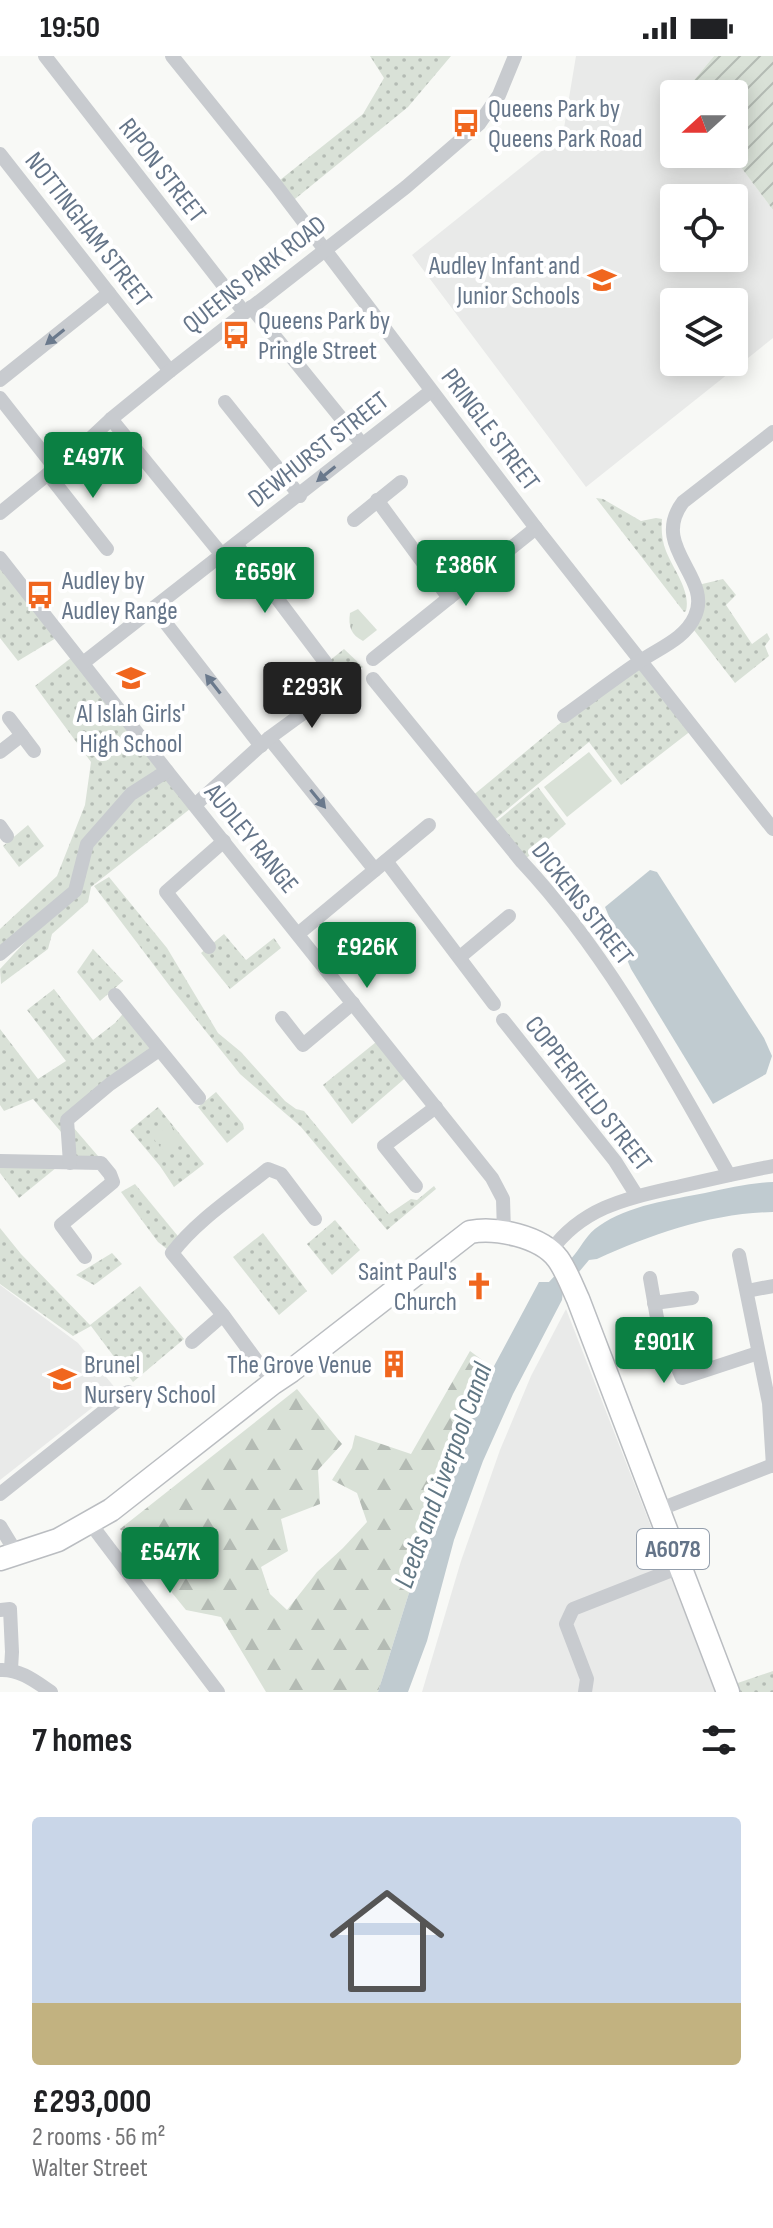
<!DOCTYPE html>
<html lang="en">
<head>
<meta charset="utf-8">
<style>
	body { margin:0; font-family:"Sofia Sans Condensed",sans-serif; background:#f6f6f6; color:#202124; height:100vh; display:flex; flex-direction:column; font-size:30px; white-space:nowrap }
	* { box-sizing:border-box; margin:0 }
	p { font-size:26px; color:#757577 }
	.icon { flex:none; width:44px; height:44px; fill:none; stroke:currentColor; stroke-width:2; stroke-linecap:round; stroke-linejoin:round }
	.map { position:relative; height:1636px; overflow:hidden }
	.drawer { display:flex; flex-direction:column; background:#fff; flex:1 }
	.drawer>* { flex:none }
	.needle { width:52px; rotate:249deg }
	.fabs { position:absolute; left:660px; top:24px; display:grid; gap:16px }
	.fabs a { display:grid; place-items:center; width:88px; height:88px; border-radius:8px; background:#fff; box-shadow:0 4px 20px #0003; font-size:40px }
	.price { position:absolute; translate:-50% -68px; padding:0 18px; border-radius:8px; background:#0b8043; color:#fff; font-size:26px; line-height:52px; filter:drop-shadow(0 2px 4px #0008) }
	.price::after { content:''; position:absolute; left:50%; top:48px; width:24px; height:18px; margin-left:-12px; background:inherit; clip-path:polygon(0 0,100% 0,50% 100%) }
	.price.active { background:#222; color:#fff }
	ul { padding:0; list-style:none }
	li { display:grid; align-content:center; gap:16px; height:424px; padding:0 32px }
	li span { display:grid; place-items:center; height:248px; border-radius:8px; color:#555 }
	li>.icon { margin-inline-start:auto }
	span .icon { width:144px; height:144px; fill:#fffc; stroke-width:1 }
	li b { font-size:34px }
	h2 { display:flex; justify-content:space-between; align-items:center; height:96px; padding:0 32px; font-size:34px }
	.status { display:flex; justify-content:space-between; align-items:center; height:56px; padding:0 40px; background:#fff; direction:ltr }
	.status svg { height:22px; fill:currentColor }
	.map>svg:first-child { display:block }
	.built { fill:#e9eae9; fill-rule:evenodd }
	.grass { fill:url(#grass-dots) }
	.forest { fill:url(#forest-firs) }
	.park { fill:url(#park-tufts) }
	.garden { fill:url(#garden-furrows) }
	.pitch { fill:#d9e1d7 }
	.water { fill:#c0cbd0 }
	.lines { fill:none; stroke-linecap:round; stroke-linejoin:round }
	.highway-casing { stroke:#babdc1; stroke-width:25 }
	.minor { stroke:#c8cbcf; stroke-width:14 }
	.highway { stroke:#fff; stroke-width:22 }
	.oneway { fill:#6a798c }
	.labels { text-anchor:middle; stroke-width:8; stroke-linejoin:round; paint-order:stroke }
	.shield { fill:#fff; stroke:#939eac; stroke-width:2 }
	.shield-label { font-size:24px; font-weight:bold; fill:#657589 }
	.poi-label { font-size:26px; fill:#657589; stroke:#fff; text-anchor:start }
	.street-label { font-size:26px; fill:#657589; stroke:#fff }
	.water-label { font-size:28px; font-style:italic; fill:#617784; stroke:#fff }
</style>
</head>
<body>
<div class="status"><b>19:50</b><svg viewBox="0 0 49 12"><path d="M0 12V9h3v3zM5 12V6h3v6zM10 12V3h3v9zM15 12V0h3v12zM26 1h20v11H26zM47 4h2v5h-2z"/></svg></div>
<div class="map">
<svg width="773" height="1636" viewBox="0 0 773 1636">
	<defs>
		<pattern id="grass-dots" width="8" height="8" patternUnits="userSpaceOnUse" patternTransform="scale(2)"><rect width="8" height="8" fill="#d9e1d7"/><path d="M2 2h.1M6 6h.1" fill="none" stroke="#b4bbb4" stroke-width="1.8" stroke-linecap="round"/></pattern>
		<pattern id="forest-firs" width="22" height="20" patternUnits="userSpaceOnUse" patternTransform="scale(2)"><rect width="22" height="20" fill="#d9e1d7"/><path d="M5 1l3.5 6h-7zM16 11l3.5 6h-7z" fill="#b4bbb4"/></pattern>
		<pattern id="park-tufts" width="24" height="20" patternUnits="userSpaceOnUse" patternTransform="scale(2)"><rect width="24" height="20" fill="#d9e1d7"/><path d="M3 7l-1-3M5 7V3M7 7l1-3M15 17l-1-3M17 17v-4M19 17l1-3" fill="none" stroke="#b4bbb4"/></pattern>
		<pattern id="garden-furrows" width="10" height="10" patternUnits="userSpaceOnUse" patternTransform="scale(2)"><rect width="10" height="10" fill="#d9e1d7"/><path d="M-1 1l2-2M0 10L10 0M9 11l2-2" fill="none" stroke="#b4bbb4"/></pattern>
	</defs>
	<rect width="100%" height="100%" fill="#f8f9f6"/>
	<g class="built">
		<path d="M576,0H714L684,36L685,38H674V98H731L773,154V282L586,431L412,199L563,78ZM674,142H734V202H674ZM674,246H734V306H674Z"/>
		<path d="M0,1229L78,1287L116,1333L0,1424Z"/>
		<path d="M566,1253L677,1537L715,1636H422L461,1505L500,1394L531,1320Z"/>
	</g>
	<g class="grass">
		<path d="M370,0H451L408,51L290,147L275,128L363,58L384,22Z"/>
		<path d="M596,442L603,443L641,465L656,462L662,463C661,474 662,485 666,495C673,513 691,535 686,555L684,556Z"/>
		<path d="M0,506L61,579L18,605L0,582Z"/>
		<path d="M723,523L736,539L726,549L752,588L767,577L770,583L765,590L769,600L735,627L690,569L694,530Z"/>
		<path d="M344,593L363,611L323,642L308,622Z"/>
		<path d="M76,598L195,749L91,831L88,846L52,878L48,893L1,928L0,913L63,845L0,891V873L57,820L85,749L91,706L35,630Z"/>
		<path d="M640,605L692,674L621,729L589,686L492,766L471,741L565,663Z"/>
		<path d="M538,731L566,768L522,806L492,769Z"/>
		<path d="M28,769L44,790L19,811L3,790Z"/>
		<path d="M109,821L167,892L218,977L241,996L285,1045L296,1053L304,1055L389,1158L411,1143L417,1144L434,1130L436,1133L387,1174L301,1071L240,1018L172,933L94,830Z"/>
		<path d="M224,878L246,904L274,882L281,892L230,933L201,897Z"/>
		<path d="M93,893L123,925L100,945L77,916Z"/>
		<path d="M54,933L93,984L115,967L127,953L159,994L67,1064L98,1100L70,1107L67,1083L33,1043L4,1055L0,1049V973L38,1023L66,1005L27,954Z"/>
		<path d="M381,982L410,1018L352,1068L323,1029Z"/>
		<path d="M216,1036L243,1068L244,1073L227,1087L198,1051Z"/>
		<path d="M158,1051L204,1108L174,1131L160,1110L130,1074Z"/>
		<path d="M0,1105L62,1107L19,1142L0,1117Z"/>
		<path d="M135,1128L182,1185L172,1197L158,1186L121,1136Z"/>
		<path d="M335,1164L360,1194L332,1219L307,1188Z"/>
		<path d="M0,1172L21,1198L90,1269L140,1230L184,1283L133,1326L91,1270L73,1280L0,1228Z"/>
		<path d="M263,1177L307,1235L279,1259L233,1201Z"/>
		<path d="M112,1197L122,1208L94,1229L76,1219Z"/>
		<path d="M773,1615V1636H728L726,1631Z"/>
	</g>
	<path class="forest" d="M470,1295L493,1312L435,1454L378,1636H266L221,1561L186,1554L120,1473L297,1333L342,1388L318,1414L320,1448L281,1463L288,1495L261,1511L270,1538L287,1554L317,1516L343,1492L367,1466L357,1437L332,1424L352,1392L355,1379L411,1398Z"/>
	<g class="park">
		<path d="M358,553L377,574L363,585C351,579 348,570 350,557Z"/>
		<path d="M170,1068L181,1083L164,1096L153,1082Z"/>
	</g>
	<path class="garden" d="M714,0H773V154L731,98H734V38L684,36Z"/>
	<path class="pitch" d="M589,696L612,725L567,761L544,731Z"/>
	<g class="water">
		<path d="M650,814L657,816L764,982L772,1000L766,1018L713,1048L631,913L605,851Z"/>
		<path d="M773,1126V1156C712,1157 652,1178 597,1203L589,1204L563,1235L562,1244L513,1338L483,1405L454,1484L427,1585L408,1636H378L435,1454L493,1312L539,1226H549C558,1216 567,1208 575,1198C583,1188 587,1178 599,1170C629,1149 670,1144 705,1137C728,1132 750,1127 773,1126Z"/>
	</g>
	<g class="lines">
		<defs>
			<path id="highway" d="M0,1503L58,1484L111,1454L273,1327L291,1315L470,1176C495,1171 541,1180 558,1203C566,1214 572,1230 578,1243L728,1636"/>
		</defs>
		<use href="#highway" class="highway-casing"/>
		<g class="minor">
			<path d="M45,0L244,256"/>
			<path d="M172,0L275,128L536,472L773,773"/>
			<path d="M0,98L170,315"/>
			<path d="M251,251L362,388"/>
			<path d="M0,324L109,237"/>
			<path d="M0,342L55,412"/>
			<path d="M225,346L300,440"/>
			<path d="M111,363L222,499"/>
			<path d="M48,418L107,493"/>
			<path d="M377,444L449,542"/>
			<path d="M0,457L80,392L111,363L170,315L406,131L479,68L499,39L515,0"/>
			<path d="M354,464L401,426"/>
			<path d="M236,488L325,606"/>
			<path d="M0,502L167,715L492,1122L503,1143L504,1176"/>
			<path d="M154,552L261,690"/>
			<path d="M373,603L536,472"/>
			<path d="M83,607L431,335"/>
			<path d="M373,623L522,806C608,898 668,1011 729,1119"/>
			<path d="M564,660C589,642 614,623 639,606C659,592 685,583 695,560C713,521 649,491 683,446L773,376"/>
			<path d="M9,662L34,695"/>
			<path d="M269,682L375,814"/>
			<path d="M0,696L22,679"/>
			<path d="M195,749L269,682L332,636"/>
			<path d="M0,770L7,780"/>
			<path d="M386,805L494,948"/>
			<path d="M298,878L429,769"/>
			<path d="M209,891L166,836L224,785"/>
			<path d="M0,898L75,835L87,788L131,738L167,715"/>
			<path d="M460,901L509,860"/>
			<path d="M115,939L199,1042"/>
			<path d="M282,962L303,989L353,947"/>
			<path d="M503,964L615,1105L637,1140"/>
			<path d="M0,1105L101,1107L110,1118L113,1126L61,1169L85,1201"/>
			<path d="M70,1107L67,1064L110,1028L159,994"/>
			<path d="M416,1130L384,1090L436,1051"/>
			<path d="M550,1196C583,1150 629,1142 681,1130C711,1123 742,1116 773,1110"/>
			<path d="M739,1199L769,1347L773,1410"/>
			<path d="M650,1222L657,1262L682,1322L758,1297"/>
			<path d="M747,1235L773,1230"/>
			<path d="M654,1247L692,1242"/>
			<path d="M192,1286L223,1259"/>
			<path d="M273,1327L223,1259L172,1197C197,1164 236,1139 268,1113L281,1118L315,1163"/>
			<path d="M0,1438L128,1336"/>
			<path d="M658,1454L773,1409"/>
			<path d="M90,1467L218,1636"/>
			<path d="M0,1470L17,1498"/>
			<path d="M0,1554L10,1553L12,1596L11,1613"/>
			<path d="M0,1614C20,1613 35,1625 51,1636"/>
			<path d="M585,1636L587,1623L566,1568L573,1553L680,1511"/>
		</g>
		<use href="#highway" class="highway"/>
	</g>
	<defs><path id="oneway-solid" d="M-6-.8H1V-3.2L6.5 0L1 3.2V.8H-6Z" transform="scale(2)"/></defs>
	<g class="oneway">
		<use href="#oneway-solid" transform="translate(55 281) rotate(141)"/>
		<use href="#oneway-solid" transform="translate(326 418) rotate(141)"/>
		<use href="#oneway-solid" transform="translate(213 628) rotate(-128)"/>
		<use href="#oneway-solid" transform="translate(318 743) rotate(51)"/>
	</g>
	<defs>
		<symbol id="bus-bare" viewBox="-9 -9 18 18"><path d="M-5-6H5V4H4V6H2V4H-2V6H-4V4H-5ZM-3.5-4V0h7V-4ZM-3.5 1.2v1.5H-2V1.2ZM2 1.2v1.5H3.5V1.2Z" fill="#f0661e" stroke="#fff" stroke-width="2.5" paint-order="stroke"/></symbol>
		<symbol id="school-bare" viewBox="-9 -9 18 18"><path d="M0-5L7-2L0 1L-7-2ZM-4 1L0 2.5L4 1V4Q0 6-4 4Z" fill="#f0661e" stroke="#fff" stroke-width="2.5" paint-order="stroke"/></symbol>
		<symbol id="church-bare" viewBox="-9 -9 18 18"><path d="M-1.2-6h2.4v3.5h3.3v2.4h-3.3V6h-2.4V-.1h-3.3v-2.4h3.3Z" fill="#f0661e" stroke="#fff" stroke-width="2.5" paint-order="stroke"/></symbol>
		<symbol id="building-bare" viewBox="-9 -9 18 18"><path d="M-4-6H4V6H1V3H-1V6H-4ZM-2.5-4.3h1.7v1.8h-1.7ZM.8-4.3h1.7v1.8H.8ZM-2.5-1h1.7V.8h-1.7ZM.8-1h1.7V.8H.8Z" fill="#f0661e" stroke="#fff" stroke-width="2.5" paint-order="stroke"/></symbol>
	</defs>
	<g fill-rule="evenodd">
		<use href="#bus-bare" x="446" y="47" width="40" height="40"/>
		<use href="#school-bare" x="582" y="204" width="40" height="40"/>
		<use href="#bus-bare" x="216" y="259" width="40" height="40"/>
		<use href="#bus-bare" x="20" y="519" width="40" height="40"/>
		<use href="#school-bare" x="111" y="602" width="40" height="40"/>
		<use href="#church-bare" x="459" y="1210" width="40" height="40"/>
		<use href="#building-bare" x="374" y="1288" width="40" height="40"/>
		<use href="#school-bare" x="42" y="1303" width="40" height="40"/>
	</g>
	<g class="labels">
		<rect class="shield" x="637" y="1473" width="72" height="40" rx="6"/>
		<g class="shield-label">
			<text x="673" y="1501">A6078</text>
		</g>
		<g class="poi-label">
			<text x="488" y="61">Queens Park by<tspan x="488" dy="30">Queens Park Road</tspan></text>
			<text x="580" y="218" text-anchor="end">Audley Infant and<tspan x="580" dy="30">Junior Schools</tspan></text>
			<text x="258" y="273">Queens Park by<tspan x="258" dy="30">Pringle Street</tspan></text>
			<text x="62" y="533">Audley by<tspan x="62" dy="30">Audley Range</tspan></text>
			<text x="131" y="666" text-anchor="middle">Al Islah Girls'<tspan x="131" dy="30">High School</tspan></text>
			<text x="457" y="1224" text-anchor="end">Saint Paul's<tspan x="457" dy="30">Church</tspan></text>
			<text x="84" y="1317">Brunel<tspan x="84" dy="30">Nursery School</tspan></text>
			<text x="372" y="1317" text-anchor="end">The Grove Venue</text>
		</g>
		<g class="street-label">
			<text transform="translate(163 114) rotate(52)" y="9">RIPON STREET</text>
			<text transform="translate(89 173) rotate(52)" y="9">NOTTINGHAM STREET</text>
			<text transform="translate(254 218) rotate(-38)" y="9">QUEENS PARK ROAD</text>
			<text transform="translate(491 373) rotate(53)" y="9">PRINGLE STREET</text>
			<text transform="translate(318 393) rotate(-38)" y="9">DEWHURST STREET</text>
			<text transform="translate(252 782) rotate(51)" y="9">AUDLEY RANGE</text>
			<text transform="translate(583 847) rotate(52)" y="9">DICKENS STREET</text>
			<text transform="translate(589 1037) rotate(52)" y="9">COPPERFIELD STREET</text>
		</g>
		<g class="water-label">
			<text transform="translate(442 1419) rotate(-70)" y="10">Leeds and Liverpool Canal</text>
		</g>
	</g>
</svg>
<div class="fabs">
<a><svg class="needle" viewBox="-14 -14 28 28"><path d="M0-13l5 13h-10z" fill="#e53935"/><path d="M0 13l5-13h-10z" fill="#757577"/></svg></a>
<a><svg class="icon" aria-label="locate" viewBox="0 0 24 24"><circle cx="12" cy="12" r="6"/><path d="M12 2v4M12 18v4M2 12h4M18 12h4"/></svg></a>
<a><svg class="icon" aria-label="layers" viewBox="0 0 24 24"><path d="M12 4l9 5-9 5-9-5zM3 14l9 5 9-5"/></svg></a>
</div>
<b class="price" style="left:93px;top:444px">£497K</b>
<b class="price" style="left:466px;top:552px">£386K</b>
<b class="price" style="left:265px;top:559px">£659K</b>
<b class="price active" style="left:312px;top:674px">£293K</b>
<b class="price" style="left:367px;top:934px">£926K</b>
<b class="price" style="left:664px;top:1329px">£901K</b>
<b class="price" style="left:170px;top:1539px">£547K</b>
</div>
<section class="drawer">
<h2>7 homes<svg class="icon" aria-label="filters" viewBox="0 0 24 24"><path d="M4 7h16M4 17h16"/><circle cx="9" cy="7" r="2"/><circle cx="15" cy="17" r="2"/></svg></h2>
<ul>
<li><span style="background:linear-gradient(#c9d6e8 75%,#c2b280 0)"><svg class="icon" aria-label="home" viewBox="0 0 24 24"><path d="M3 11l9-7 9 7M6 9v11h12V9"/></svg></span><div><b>£293,000</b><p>2 rooms · 56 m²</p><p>Walter Street</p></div></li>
</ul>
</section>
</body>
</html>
